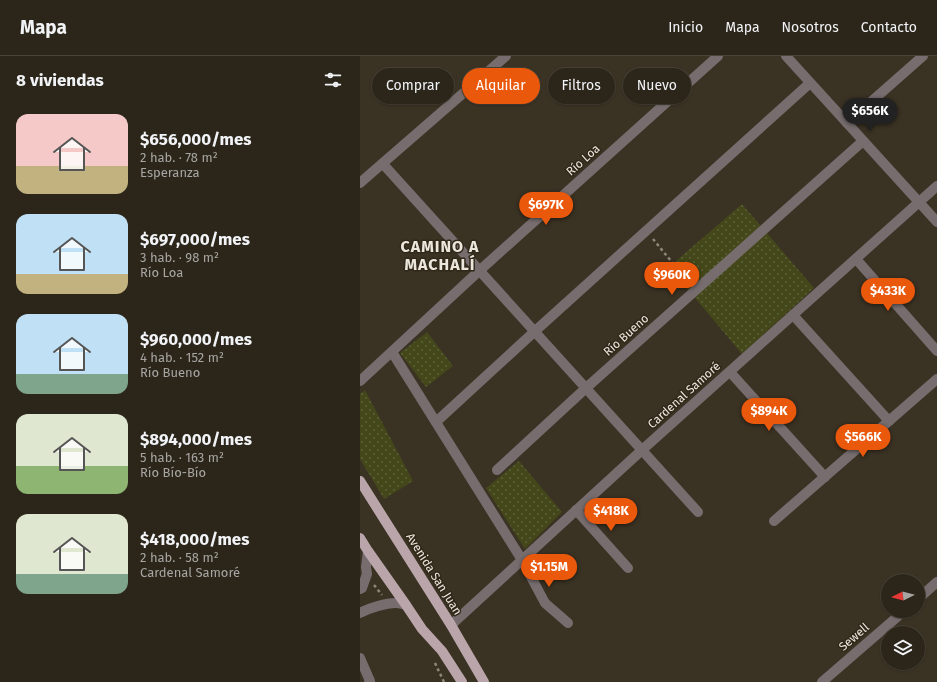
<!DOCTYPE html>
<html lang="es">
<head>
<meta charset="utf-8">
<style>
	body { margin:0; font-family:"Fira Sans",sans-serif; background:#383227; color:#f1f3f6; height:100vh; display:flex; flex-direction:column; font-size:15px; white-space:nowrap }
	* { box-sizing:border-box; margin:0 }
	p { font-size:13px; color:#a6a5a2 }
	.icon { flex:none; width:22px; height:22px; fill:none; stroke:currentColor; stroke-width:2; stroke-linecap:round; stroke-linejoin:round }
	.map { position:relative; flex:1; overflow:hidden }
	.side { display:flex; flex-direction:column; background:#2c261a; width:360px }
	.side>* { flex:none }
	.hud { position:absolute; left:12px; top:12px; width:380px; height:36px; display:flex; gap:8px }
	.needle { width:26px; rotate:264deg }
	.buttons { position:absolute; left:521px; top:518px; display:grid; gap:8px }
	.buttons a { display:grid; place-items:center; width:44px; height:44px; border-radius:50%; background:#2c261a; box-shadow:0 1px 3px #0004,0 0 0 1px #484339; font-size:20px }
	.price { position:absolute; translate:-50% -34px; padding:0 9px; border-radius:14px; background:#ea580c; color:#fff; font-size:13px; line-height:26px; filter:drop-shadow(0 1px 2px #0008) }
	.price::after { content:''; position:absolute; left:50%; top:24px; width:12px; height:9px; margin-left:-6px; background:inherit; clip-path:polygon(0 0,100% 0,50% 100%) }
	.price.active { background:#222; color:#fff }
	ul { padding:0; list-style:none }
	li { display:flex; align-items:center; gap:12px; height:100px; padding:0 16px }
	li span { display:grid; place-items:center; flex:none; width:112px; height:80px; border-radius:12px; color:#555 }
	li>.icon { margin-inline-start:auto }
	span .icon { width:48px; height:48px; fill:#fffc; stroke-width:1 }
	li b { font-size:17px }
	h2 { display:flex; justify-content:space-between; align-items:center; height:48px; padding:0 16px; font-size:17px }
	.tag { padding:0 14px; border-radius:18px; background:#2c261a; box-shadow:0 1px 3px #0004,0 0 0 1px #484339; font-size:14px; line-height:36px }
	.tag.active { background:#ea580c; color:#fff }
	header { display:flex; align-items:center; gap:24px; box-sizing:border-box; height:56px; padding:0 20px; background:#2c261a; border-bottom:1px solid #484339 }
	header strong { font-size:19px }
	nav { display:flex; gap:22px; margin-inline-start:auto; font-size:14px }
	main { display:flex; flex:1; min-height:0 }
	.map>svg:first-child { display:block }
	.grass { fill:url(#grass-dots) }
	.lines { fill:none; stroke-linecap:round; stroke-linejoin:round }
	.path { stroke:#8e877b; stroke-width:2.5; stroke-dasharray:3 3; stroke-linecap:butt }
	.street { stroke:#776d6f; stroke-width:10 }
	.primary { stroke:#baa6aa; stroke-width:10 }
	.labels { text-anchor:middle; stroke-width:3; stroke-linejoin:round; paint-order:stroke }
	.street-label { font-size:12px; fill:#ece7dd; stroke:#302819 }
	.district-label { font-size:16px; font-weight:bold; letter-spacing:1px; fill:#ece7dd; stroke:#302819 }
</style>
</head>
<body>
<header>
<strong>Mapa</strong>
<nav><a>Inicio</a><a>Mapa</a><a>Nosotros</a><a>Contacto</a></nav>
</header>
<main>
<section class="side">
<h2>8 viviendas<svg class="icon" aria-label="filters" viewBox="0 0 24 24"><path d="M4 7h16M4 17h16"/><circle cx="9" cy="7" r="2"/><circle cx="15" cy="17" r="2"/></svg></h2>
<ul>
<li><span style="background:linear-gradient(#f6c9c9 65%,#c2b280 0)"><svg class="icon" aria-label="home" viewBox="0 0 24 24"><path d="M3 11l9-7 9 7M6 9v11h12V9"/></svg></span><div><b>$656,000/mes</b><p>2 hab. · 78 m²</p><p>Esperanza</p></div></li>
<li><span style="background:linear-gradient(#bfe0f5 75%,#c2b280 0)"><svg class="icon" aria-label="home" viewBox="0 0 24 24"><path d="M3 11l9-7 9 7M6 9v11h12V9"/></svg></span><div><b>$697,000/mes</b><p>3 hab. · 98 m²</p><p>Río Loa</p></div></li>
<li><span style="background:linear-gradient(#bfe0f5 75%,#7fa58c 0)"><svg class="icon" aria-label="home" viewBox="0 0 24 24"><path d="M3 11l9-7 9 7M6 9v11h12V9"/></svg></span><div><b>$960,000/mes</b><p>4 hab. · 152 m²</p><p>Río Bueno</p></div></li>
<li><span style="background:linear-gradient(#dfe7d0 65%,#8fb573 0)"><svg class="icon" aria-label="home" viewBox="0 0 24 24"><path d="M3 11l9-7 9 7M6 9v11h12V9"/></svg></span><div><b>$894,000/mes</b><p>5 hab. · 163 m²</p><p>Río Bío-Bío</p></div></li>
<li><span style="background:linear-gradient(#dfe7d0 75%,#7fa58c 0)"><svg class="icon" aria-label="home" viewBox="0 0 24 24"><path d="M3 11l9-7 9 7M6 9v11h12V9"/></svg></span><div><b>$418,000/mes</b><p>2 hab. · 58 m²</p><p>Cardenal Samoré</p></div></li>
</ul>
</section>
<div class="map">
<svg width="577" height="626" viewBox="0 0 577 626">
	<defs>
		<pattern id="grass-dots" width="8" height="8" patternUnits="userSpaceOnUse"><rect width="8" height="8" fill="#434719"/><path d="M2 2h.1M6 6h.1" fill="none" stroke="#5e623a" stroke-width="1.8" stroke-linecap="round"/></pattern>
	</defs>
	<rect width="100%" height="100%" fill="#3a3223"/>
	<g class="grass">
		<path d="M382,148L454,232L382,298L309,211Z"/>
		<path d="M67,276L93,310L66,331L40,297Z"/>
		<path d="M5,334L53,425L24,443L0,403V338Z"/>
		<path d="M159,405L202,456L165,493L126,432Z"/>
	</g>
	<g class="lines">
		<g class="path">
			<path d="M293,183L329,227"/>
			<path d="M14,529L22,539"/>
			<path d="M75,607L84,626"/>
		</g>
		<g class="street">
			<path d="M426,0L577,166"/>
			<path d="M487,67L563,0"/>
			<path d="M23,108L338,456"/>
			<path d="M0,127L146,0"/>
			<path d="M496,203L577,295"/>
			<path d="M433,259L529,365"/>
			<path d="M32,296L162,504L185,547L208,567"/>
			<path d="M370,316L465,421"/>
			<path d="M0,325L119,215L358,0"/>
			<path d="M76,366L174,276L450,27"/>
			<path d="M137,414L226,332L503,85"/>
			<path d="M216,454L268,512"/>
			<path d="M414,465L577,323"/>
			<path d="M0,533L2,532L7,518L6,511L8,495"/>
			<path d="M558,543L577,526"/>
			<path d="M0,557C9,552 26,547 36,547C39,547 43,548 46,549"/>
			<path d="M91,569L282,394L577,130"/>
			<path d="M0,602L10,625L9,626"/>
			<path d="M462,626L544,555"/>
		</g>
		<g class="primary">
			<path d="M0,425L91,569L124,626"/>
			<path d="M0,482L8,495L46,549L62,573L82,595L102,626"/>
		</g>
	</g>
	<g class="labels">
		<g class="street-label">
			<text transform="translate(223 104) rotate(-42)" y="4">Río Loa</text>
			<text transform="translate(266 279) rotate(-42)" y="4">Río Bueno</text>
			<text transform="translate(324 339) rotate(-42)" y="4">Cardenal Samoré</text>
			<text transform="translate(74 518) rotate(58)" y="4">Avenida San Juan</text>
			<text transform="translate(494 581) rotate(-41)" y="4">Sewell</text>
		</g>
		<g class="district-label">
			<text x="80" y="196">CAMINO A<tspan x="80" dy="18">MACHALÍ</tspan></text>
		</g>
	</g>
</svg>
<div class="buttons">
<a><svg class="needle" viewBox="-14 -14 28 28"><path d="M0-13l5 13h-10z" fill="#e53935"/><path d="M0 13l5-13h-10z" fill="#a6a5a2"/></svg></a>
<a><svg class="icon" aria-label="layers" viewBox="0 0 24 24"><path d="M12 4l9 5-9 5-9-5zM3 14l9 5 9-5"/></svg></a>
</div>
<b class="price active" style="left:510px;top:76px">$656K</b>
<b class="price" style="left:186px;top:170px">$697K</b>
<b class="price" style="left:312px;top:240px">$960K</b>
<b class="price" style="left:528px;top:256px">$433K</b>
<b class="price" style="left:409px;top:376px">$894K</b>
<b class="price" style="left:503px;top:402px">$566K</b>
<b class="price" style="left:251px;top:476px">$418K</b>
<b class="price" style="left:189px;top:532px">$1.15M</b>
<div class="hud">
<a class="tag">Comprar</a>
<a class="tag active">Alquilar</a>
<a class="tag">Filtros</a>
<a class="tag">Nuevo</a>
</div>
</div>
</main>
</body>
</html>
